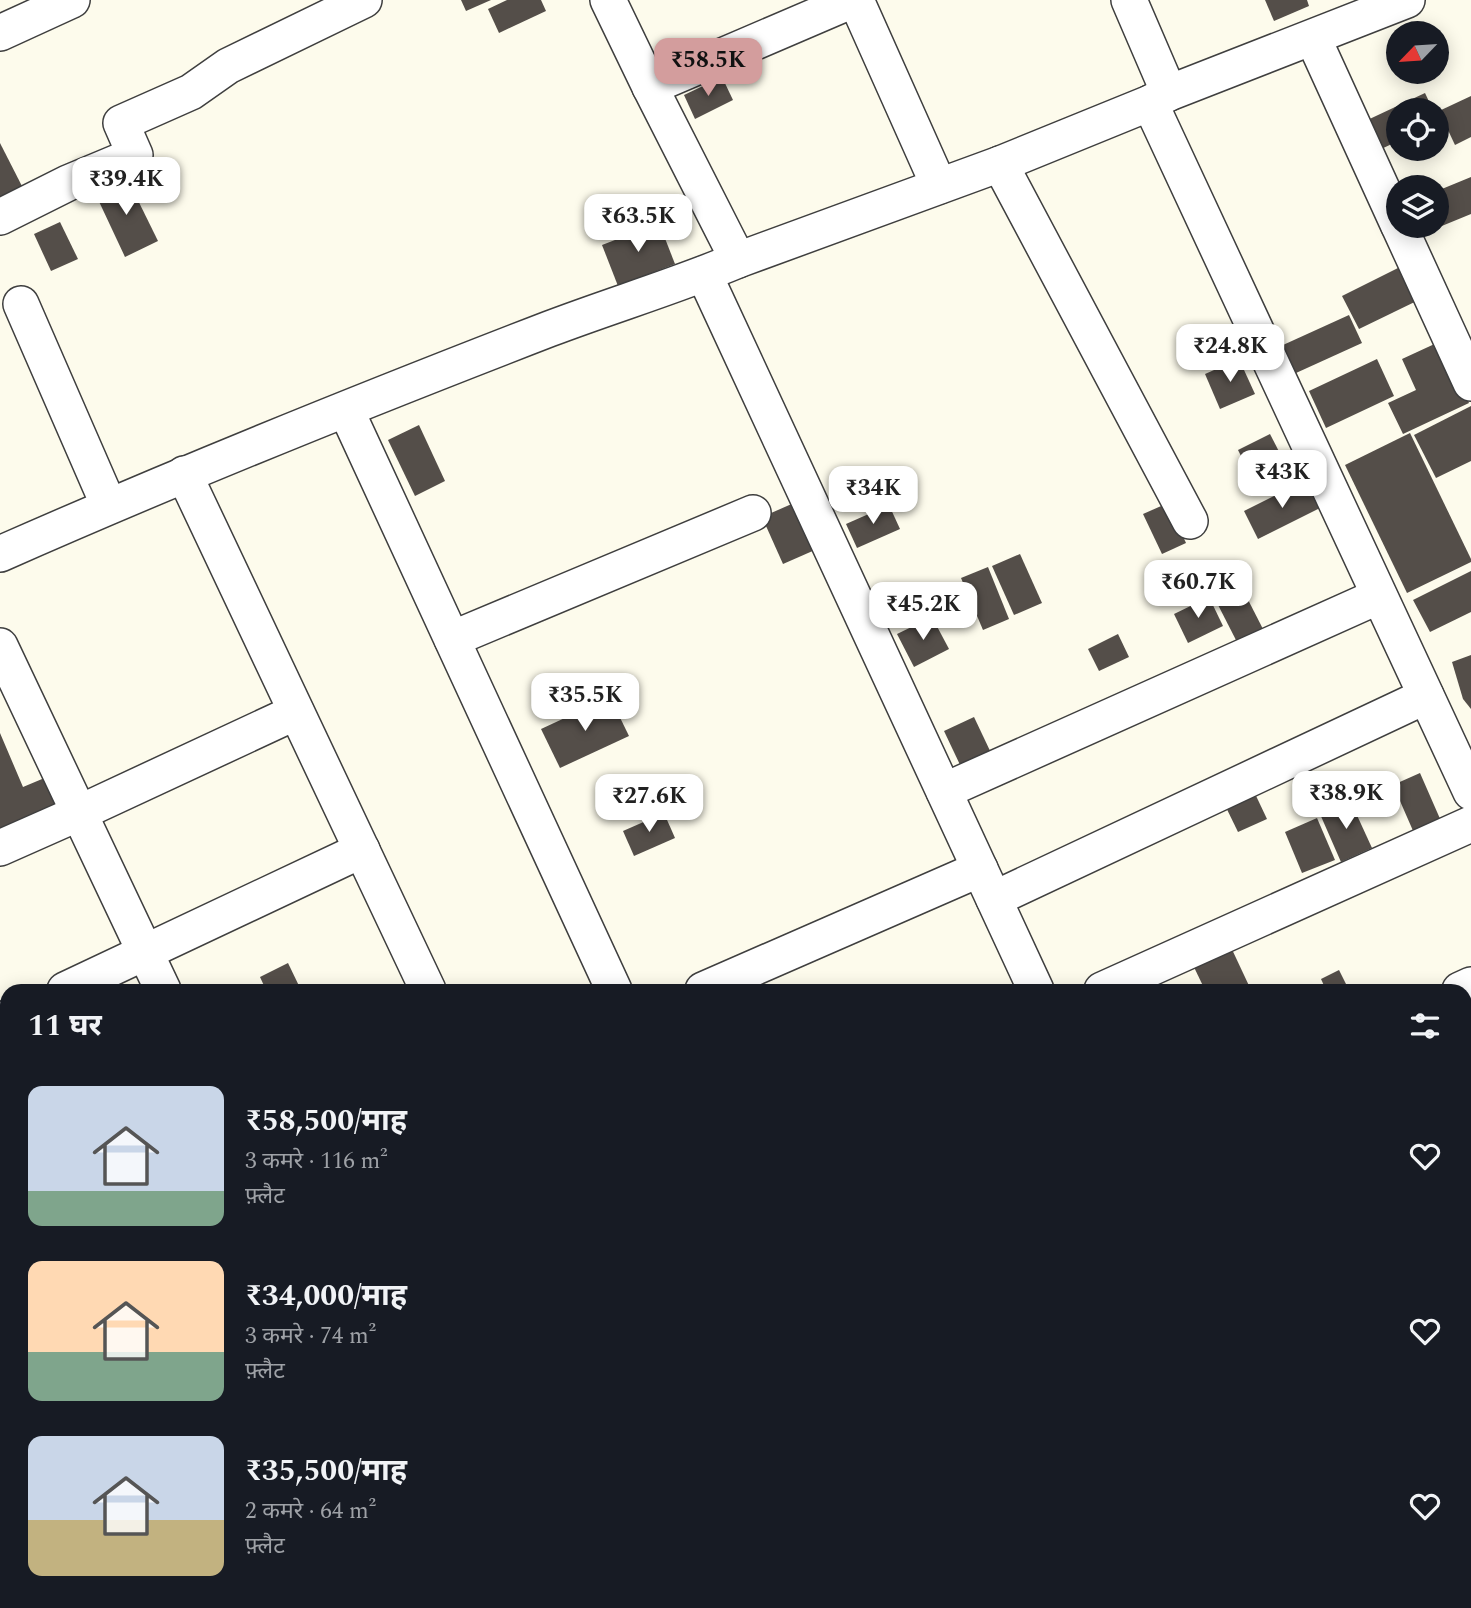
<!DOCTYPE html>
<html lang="hi">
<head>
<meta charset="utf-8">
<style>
	body { margin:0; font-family:Spectral,"Noto Sans Devanagari",serif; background:#242831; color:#f1f3f6; height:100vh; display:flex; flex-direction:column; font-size:26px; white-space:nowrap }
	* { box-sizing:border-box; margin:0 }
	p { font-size:23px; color:#9ea1a6 }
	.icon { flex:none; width:38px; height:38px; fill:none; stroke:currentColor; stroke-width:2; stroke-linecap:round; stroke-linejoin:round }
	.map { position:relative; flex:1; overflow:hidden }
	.side { position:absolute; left:0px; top:984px; width:1472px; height:625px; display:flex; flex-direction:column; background:#171b24; border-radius:21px 21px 0 0; box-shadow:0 4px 18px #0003 }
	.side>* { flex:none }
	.needle { width:46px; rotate:245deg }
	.controls { position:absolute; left:1386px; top:21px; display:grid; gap:14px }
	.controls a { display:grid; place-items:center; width:63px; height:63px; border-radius:50%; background:#171b24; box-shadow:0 4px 18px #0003; font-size:35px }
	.price { position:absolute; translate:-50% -60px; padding:0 16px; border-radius:14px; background:#fff; color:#222; font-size:23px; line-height:46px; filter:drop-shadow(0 2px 4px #0008) }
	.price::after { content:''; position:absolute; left:50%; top:42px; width:21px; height:16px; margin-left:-10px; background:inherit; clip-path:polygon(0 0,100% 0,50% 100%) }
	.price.on { background:#d39d9d; color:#111 }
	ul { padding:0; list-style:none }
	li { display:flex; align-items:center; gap:21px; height:175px; padding:0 28px }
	li span { display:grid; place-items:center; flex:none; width:196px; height:140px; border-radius:14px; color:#555 }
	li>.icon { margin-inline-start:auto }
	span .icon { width:84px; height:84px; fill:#fffc; stroke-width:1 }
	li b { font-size:30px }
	h2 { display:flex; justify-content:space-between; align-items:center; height:84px; padding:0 28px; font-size:30px }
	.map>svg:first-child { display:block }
	.building { fill:#544e49 }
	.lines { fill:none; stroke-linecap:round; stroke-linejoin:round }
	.street-casing { stroke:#3f3f3f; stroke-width:38 }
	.street { stroke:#fff; stroke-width:35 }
</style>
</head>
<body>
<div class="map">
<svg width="1471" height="1608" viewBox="0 0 1471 1608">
	<rect width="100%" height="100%" fill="#fdfbec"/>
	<g class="building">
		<path d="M461,0H491L466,11Z"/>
		<path d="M507,0H541L546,11L499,33L488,9Z"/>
		<path d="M1265,0H1307L1309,6L1274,21Z"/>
		<path d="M722,77L733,100L695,119L684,95Z"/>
		<path d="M1425,93L1433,110H1398V141L1375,152L1361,123Z"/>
		<path d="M1471,96V137L1455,145L1439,111Z"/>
		<path d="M0,143L26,194L0,207Z"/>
		<path d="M1471,177V214L1432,230L1430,226H1437V191Z"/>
		<path d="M127,178L158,241L125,257L95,193Z"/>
		<path d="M60,222L78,259L51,271L34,234Z"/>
		<path d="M659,223L675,264L618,286L602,245Z"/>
		<path d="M1410,262L1427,296L1359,329L1342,296Z"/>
		<path d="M1349,315L1362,343L1296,373L1283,345Z"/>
		<path d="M1441,341L1469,403L1403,434L1388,403L1416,390L1402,359Z"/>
		<path d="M1239,359L1255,394L1220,409L1205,374Z"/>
		<path d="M1377,359L1394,396L1326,428L1309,391Z"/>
		<path d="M1471,406V461L1436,478L1414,435Z"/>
		<path d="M419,425L445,481L415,496L388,440Z"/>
		<path d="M1410,433L1471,559V562L1407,593L1345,465Z"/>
		<path d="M1270,434L1288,469L1256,486L1238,450Z"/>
		<path d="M1306,480L1320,508L1258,539L1244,511Z"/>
		<path d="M803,499L824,546L783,564L762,517Z"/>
		<path d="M1168,503L1186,543L1162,554L1143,514Z"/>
		<path d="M889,505L900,529L857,548L846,524Z"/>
		<path d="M1020,554L1042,603L1014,615L992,566Z"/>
		<path d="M988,567L1009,619L983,630L961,578Z"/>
		<path d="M1471,571V612L1430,632L1413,600Z"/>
		<path d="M1241,586L1264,631L1238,644L1215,599Z"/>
		<path d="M1209,597L1223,626L1188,643L1174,614Z"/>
		<path d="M932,617L949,649L914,667L897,634Z"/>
		<path d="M1118,634L1129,657L1099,671L1088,649Z"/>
		<path d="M1471,655V709L1463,699L1452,662Z"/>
		<path d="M610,697L629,736L560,768L541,729Z"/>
		<path d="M974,717L992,755L962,769L944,731Z"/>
		<path d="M0,733L23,787L54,774L69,810L4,838L0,828Z"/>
		<path d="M1420,773L1441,821L1414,833L1393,785Z"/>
		<path d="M1249,781L1267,819L1238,832L1220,795Z"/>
		<path d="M1350,800L1372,848L1341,862L1320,814Z"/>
		<path d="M664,813L675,838L634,856L623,831Z"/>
		<path d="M1317,818L1335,860L1302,873L1285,832Z"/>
		<path d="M1229,943L1251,990H1205L1191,961Z"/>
		<path d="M288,963L301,990H266L260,977Z"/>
		<path d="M1339,970L1349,990H1326L1321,979Z"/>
		<path d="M1465,1274L1471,1289V1345L1469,1346L1465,1336Z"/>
	</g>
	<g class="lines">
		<defs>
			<g id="street">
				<path d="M608,0L650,87L738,260"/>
				<path d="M856,0L939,186"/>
				<path d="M1129,0L1169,93"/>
				<path d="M0,33L72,0"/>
				<path d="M1313,38L1398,224"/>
				<path d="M650,87L853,0"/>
				<path d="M1150,103L1471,792"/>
				<path d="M1000,164L1190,521"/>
				<path d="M0,217L68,183L135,155L121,123L191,92L228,66L364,0"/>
				<path d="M1399,226L1471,383"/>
				<path d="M704,274L1036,990"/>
				<path d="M21,304L109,506"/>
				<path d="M346,410L614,990"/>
				<path d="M184,474L428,990"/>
				<path d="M0,554C181,474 365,400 549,329C612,305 676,286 738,260L1000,164L1150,103L1169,93L1407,0"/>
				<path d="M452,639L753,513"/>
				<path d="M0,646L163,990"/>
				<path d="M944,791L1379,596"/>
				<path d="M0,848L79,813L296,712"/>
				<path d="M994,899L1426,696"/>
				<path d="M65,990L362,850"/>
				<path d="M703,990L980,869"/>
				<path d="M1102,990L1471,824"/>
				<path d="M1460,990L1471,985"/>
				<path d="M0,1022L7,1018"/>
				<path d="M1465,1126L1471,1123"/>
				<path d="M0,1163L7,1160"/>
				<path d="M1465,1252L1471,1250"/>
				<path d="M0,1328L7,1325"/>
				<path d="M1465,1447L1471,1444"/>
				<path d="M0,1503L7,1499"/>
				<path d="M200,1601L204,1608"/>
				<path d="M788,1601L792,1608"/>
				<path d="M1319,1601L1323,1608"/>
				<path d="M137,1608L151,1601"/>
				<path d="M417,1608L432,1601"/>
				<path d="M697,1608L711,1601"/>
				<path d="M1076,1608L1090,1601"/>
			</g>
		</defs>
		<use href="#street" class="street-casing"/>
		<use href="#street" class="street"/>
	</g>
</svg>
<div class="controls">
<a><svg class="needle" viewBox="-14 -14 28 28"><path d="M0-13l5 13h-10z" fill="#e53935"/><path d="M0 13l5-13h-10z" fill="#9ea1a6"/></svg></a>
<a><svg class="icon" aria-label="locate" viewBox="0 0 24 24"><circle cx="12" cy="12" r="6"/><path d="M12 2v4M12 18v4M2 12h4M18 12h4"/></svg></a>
<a><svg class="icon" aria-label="layers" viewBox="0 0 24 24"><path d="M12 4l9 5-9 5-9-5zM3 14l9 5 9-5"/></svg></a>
</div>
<b class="price on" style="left:708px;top:98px">₹58.5K</b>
<b class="price" style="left:126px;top:217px">₹39.4K</b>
<b class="price" style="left:638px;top:254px">₹63.5K</b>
<b class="price" style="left:1230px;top:384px">₹24.8K</b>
<b class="price" style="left:1282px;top:510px">₹43K</b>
<b class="price" style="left:873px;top:526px">₹34K</b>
<b class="price" style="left:1198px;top:620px">₹60.7K</b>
<b class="price" style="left:923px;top:642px">₹45.2K</b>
<b class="price" style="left:585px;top:733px">₹35.5K</b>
<b class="price" style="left:1346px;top:831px">₹38.9K</b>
<b class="price" style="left:649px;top:834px">₹27.6K</b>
<section class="side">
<h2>11 घर<svg class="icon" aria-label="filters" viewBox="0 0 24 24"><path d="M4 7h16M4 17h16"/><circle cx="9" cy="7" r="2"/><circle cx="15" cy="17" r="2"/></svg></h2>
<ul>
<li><span style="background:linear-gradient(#c9d6e8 75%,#7fa58c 0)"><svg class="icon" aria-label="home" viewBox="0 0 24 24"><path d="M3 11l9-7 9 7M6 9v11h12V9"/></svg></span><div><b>₹58,500/माह</b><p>3 कमरे · 116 m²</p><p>फ़्लैट</p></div><svg class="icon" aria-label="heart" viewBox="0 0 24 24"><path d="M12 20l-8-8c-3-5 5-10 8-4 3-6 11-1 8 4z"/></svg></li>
<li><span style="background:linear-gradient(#ffd9b3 65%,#7fa58c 0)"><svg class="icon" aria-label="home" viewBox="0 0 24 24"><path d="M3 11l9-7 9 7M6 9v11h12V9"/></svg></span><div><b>₹34,000/माह</b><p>3 कमरे · 74 m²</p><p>फ़्लैट</p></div><svg class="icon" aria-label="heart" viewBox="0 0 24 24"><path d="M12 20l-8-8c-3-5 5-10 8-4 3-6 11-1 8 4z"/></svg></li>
<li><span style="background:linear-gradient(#c9d6e8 60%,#c2b280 0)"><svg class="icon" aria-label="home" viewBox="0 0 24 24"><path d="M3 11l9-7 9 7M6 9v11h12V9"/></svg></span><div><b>₹35,500/माह</b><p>2 कमरे · 64 m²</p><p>फ़्लैट</p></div><svg class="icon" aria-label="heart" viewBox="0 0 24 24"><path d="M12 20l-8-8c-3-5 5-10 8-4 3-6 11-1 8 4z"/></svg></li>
</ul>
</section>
</div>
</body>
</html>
